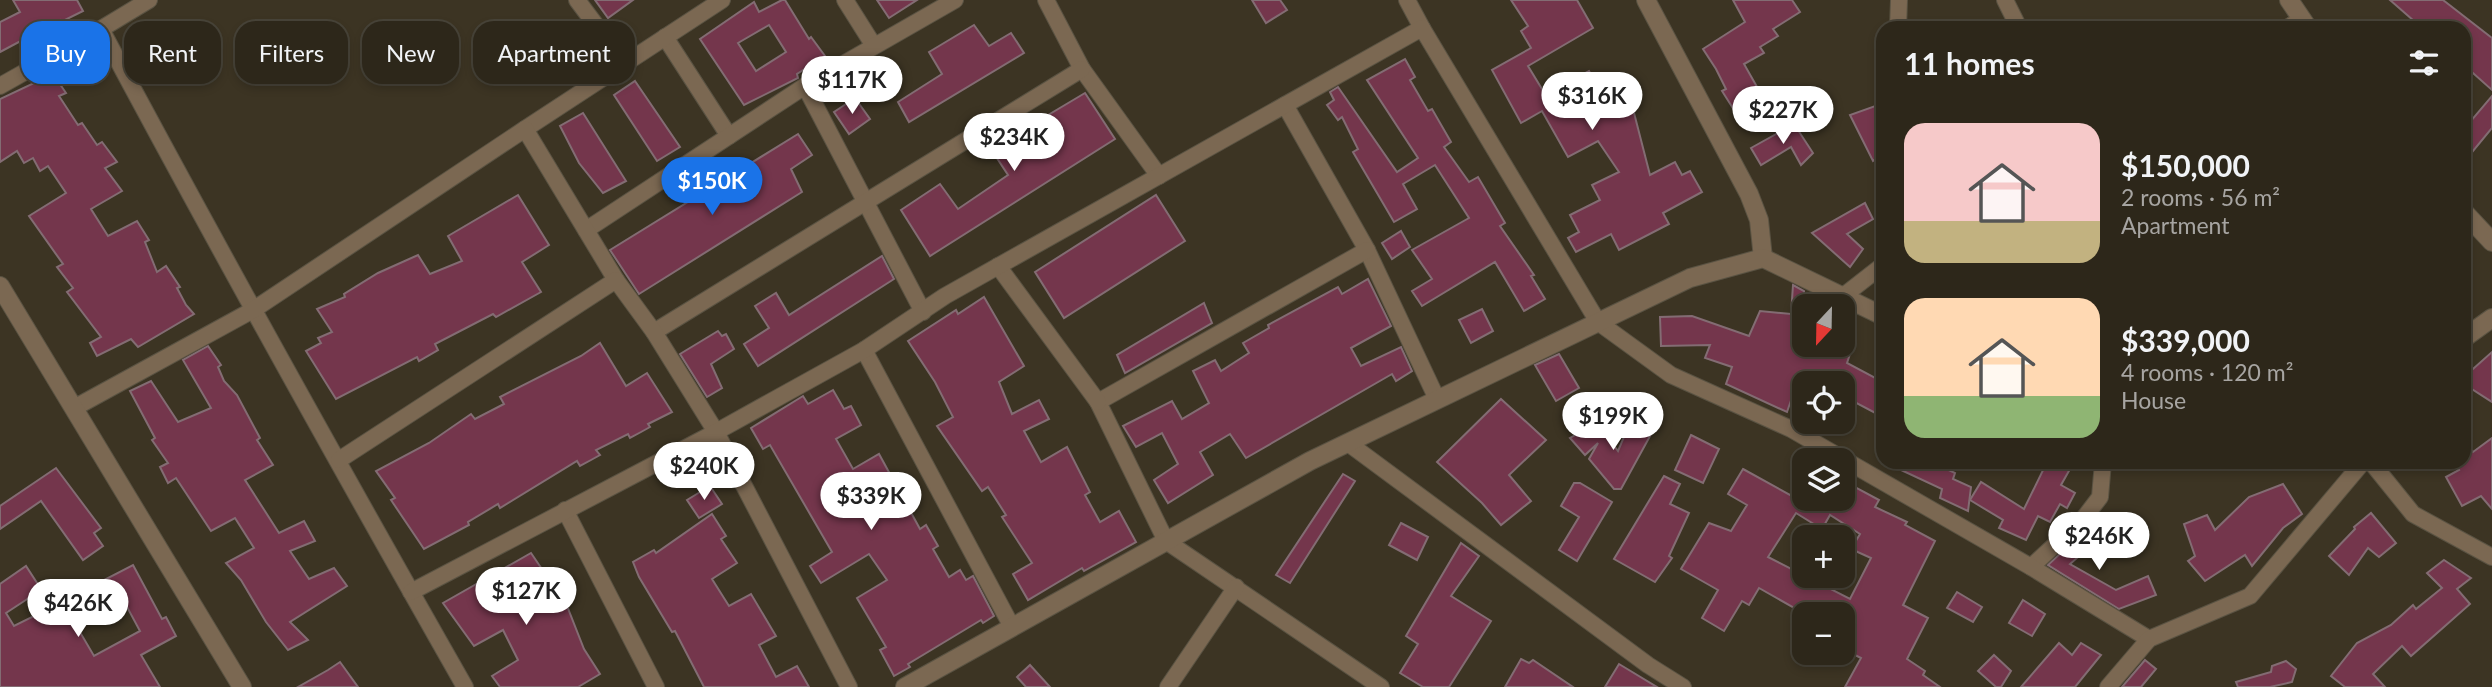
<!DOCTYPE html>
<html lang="en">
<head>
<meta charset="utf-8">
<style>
	body { margin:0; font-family:Lato,sans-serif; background:#393327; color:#f1f3f6; height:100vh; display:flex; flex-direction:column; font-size:26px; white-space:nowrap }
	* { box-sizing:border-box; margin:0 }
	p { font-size:23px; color:#a7a5a2 }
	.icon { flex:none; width:38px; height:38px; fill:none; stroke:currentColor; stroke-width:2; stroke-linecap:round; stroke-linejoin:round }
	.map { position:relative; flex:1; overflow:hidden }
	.details { position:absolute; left:1876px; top:21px; width:595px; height:448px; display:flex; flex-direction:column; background:#2d271a; border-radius:21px; box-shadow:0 4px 10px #0003,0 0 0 2px #484439 }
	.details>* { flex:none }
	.banner { position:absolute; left:21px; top:21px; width:665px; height:63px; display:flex; gap:14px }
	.needle { width:46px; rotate:202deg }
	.tools { position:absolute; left:1792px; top:294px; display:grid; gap:14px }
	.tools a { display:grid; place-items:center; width:63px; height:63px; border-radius:14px; background:#2d271a; box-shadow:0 4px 10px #0003,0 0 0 2px #484439; font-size:35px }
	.price { position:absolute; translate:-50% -60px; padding:0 16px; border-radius:24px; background:#fff; color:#222; font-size:23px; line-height:46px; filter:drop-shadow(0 2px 4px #0008) }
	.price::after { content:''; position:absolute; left:50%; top:42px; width:21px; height:16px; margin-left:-10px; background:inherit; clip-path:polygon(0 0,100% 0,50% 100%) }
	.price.current { background:#1a73e8; color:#fff }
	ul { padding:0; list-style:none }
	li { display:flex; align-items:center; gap:21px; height:175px; padding:0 28px }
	li span { display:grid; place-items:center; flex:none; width:196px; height:140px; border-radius:21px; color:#555 }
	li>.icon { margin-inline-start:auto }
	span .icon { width:84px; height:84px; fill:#fffc; stroke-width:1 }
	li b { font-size:30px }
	h2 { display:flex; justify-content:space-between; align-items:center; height:84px; padding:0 28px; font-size:30px }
	.chip { padding:0 24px; border-radius:21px; background:#2d271a; box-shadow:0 4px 10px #0003,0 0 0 2px #484439; font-size:24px; line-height:63px }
	.chip.current { background:#1a73e8; color:#fff }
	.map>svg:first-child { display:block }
	.building { fill:#74364c; stroke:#836c73; stroke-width:2; fill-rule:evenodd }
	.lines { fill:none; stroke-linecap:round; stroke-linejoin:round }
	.minor-casing { stroke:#5a5343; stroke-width:18 }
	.tertiary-casing { stroke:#5a5343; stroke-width:20 }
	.minor { stroke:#7b6852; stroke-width:16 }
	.tertiary { stroke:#7b6852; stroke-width:18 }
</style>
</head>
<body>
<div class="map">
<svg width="2492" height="687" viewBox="0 0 2492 687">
	<rect width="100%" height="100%" fill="#3c3423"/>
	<g class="building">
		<path d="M13,0H77L83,11L61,22L60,20L0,52V22L20,12Z"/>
		<path d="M595,0H633L608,18Z"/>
		<path d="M782,0H785L809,39L811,37L825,56L797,74L798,78L744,105L700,39L754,2L759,12ZM769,25L786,52L756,71L738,43Z"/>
		<path d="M877,0H917L889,18Z"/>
		<path d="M1252,0H1280L1287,10L1266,23Z"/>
		<path d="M1511,0H1577L1593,28L1528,66L1545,94L1589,71L1613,113L1632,105L1650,175L1675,162L1682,175L1690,171L1702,192L1663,213L1669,224L1619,250L1611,234L1576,252L1568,238L1579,232L1570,215L1600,200L1592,185L1619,172L1598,141L1568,157L1542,111L1521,123L1492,70L1531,48L1521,31L1528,26Z"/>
		<path d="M1733,0H1792L1800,12L1773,29L1778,36L1760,47L1764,53L1744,64L1761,94L1734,110L1722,91L1726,89L1716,69L1703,49L1745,22Z"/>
		<path d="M2390,0H2443L2492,38V90L2464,65V28H2422Z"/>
		<path d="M974,25L989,46L1011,33L1024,53L909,122L898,102L942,74L929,52Z"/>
		<path d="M1405,59L1415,77L1410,80L1428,111L1432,109L1451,142L1444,147L1469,182L1478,177L1505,223L1500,226L1534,275L1531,276L1545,299L1524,311L1495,262L1422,306L1412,291L1432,279L1412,250L1469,218L1435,165L1403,184L1417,209L1394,222L1353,152L1358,149L1342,117L1338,120L1327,105L1334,100L1330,92L1338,87L1397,172L1418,158L1367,80Z"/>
		<path d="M53,74L66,93L59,96L78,125L82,123L97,145L102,142L117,162L105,168L122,191L91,209L108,236L137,221L149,240L145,242L157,272L166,266L180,287L177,288L186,305L194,314L138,347L131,339L97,356L90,343L101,337L67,292L73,288L57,267L63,264L29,216L66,193L48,166L40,171L33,158L24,163L17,151L0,162V99Z"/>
		<path d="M635,81L680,147L657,161L614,95Z"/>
		<path d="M1085,93L1115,139L930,256L901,210L940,184L958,209L1008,175L991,149Z"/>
		<path d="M2492,96V128L2464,162V129Z"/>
		<path d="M855,98L870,119L849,134L834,112Z"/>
		<path d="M1878,105L1883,152L1873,161L1850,115Z"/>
		<path d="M583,113L626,181L603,193L579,163L560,126Z"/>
		<path d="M1794,124L1813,153L1801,165L1791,147L1761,165L1751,148Z"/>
		<path d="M798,134L812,155L791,169L802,192L639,294L610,250Z"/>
		<path d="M518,195L549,245L522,262L541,292L496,317L493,314L435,344L438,350L419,361L417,357L336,399L306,351L321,343L318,338L332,332L317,309L345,297L344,294L378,273L418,255L430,274L462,261L448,236Z"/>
		<path d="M1156,195L1185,241L1064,318L1035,272Z"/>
		<path d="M1865,203L1873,219L1847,234L1863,249L1850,267L1812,233Z"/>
		<path d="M1401,231L1410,247L1392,259L1382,243Z"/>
		<path d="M882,256L894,279L758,366L744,344L769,328L755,306L776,293L789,315Z"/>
		<path d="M1368,279L1391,326L1351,348L1361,366L1401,347L1412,371L1396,381L1392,374L1246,458L1230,434L1200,452L1213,475L1168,503L1154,480L1178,464L1162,433L1136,447L1123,426L1172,401L1182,419L1209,403L1193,371L1215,360L1221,371L1249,353L1243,343L1269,328L1268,325L1338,287L1342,294Z"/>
		<path d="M1793,285L1804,291V345H1853L1847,363L1883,382V417L1843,396V383H1797L1787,412L1726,384L1732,367L1705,358L1710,345L1661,346L1660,317L1692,316L1749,336L1760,311L1791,314Z"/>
		<path d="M984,297L1024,366L999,382L1012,414L1039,400L1049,419L1024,431L1041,462L1067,447L1090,492L1085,495L1100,522L1119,511L1136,542L1084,571L1082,568L1028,600L1013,574L1032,563L1002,517L1006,515L988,487L982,491L937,426L953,417L935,382L908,341L956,310L958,314Z"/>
		<path d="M1204,303L1212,323L1125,373L1117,355Z"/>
		<path d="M1482,309L1493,331L1471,343L1459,320Z"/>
		<path d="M718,331L722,336L726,334L734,349L711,364L722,388L707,397L680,354Z"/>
		<path d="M600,343L626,386L647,373L672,412L648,424L650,427L641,432L630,438L628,434L596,450L600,455L591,460L580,466L577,461L500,508L498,504L468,522L469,525L424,549L391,500L395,498L376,471L429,443L471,414L475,419L504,404L500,397L581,356Z"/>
		<path d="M208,346L221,365L218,367L224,381L237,395L260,438L257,440L273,465L245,480L279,533L304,521L315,541L290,551L309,579L334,568L347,586L290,622L308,640L288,650L266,622L241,580L226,563L254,548L235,518L211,531L176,478L168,483L160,467L168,463L152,440L155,438L130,391L151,381L178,422L211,408L183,360Z"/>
		<path d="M2492,352V402L2464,384V377Z"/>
		<path d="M1559,354L1579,388L1556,401L1535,365Z"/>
		<path d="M833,390L844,409L851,406L861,425L836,439L853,469L879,454L920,529L926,525L938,546L933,549L949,577L960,570L966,580L973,576L994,616L983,623L981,620L908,664L910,667L894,676L880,650L886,647L857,598L887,580L869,554L821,583L810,566L832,552L770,445L763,449L751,428L803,396L808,404Z"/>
		<path d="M1501,399L1546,440L1509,475L1531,501L1501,525L1482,503L1437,462Z"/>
		<path d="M1661,416L1621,489H1614L1589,459L1598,443L1585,455L1570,438L1597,423L1618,451L1626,432L1637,437Z"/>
		<path d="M1691,435L1719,449L1703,483L1675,470Z"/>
		<path d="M2492,438V509L2481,496L2462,506L2446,477L2459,470L2452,462H2464V441L2473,452Z"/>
		<path d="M1884,462H1932L1955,473L1953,479L1971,487L1968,511L1940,498L1942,489Z"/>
		<path d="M2047,462H2074L2061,485L2075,493L2067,508L2060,504L2050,522L2038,516L2026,540L1999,528L2003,520L1970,500L1981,482L2024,509Z"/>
		<path d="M56,468L101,528L94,533L103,546L83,560L41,501L0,529V506Z"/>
		<path d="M1743,469L1801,501L1802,499H1849L1855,487L1879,500L1875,507L1907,522L1905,525L1935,541L1903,605L1928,618L1907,659L1925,671L1923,675L1940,687H1845L1861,658L1843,649V614H1805L1759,588L1749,605L1742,601L1724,631L1702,618L1718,590L1681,569L1709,523L1731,531L1747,505L1728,494ZM1796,513L1822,529L1830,515L1860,534L1851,549L1871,558L1850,599L1768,557Z"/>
		<path d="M1343,474L1355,481L1290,583L1276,575Z"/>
		<path d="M1664,476L1680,484L1670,504L1689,513L1669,556L1672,558L1655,582L1614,559Z"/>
		<path d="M1574,483H1580L1612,502L1577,561L1559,550L1579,517L1561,506Z"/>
		<path d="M2283,484L2302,514L2283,528L2252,566L2245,555L2205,581L2188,561L2195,556L2184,524L2207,515L2215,530L2249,497Z"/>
		<path d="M710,486L722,504L699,518L687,500Z"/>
		<path d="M2371,513L2396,543L2379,557L2368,548L2349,575L2329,556L2355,529L2354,527Z"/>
		<path d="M712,514L726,536L721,539L737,563L712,579L729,606L751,594L776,636L759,645L776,677L797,666L809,687H704L675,631L672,632L639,577L633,562L654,550L656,553Z"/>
		<path d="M2096,520L2108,531L2070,564L2116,590L2148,576L2156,595L2119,609L2048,565Z"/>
		<path d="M1401,523L1428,537L1417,560L1389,545Z"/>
		<path d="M1461,543L1479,556L1451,596L1491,621L1449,687H1423L1400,673L1418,644L1406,636Z"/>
		<path d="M531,553L567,606L584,649L600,674L578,687H500L492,676L518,660L503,630L474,646L443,603Z"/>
		<path d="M2444,560L2471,578L2457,589L2470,604L2411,656L2402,646L2373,674L2385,687H2345L2331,676L2357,643L2391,625L2413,605L2416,609L2442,588L2427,573Z"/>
		<path d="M133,565L162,619L166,617L176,636L141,655L160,687H0V584L26,566L39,586L36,588L38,592L6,613L14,626L48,609L56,623L70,615L94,656L140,631L126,605L120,608L114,597L87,611L79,593Z"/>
		<path d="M1957,592L1982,607L1973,622L1947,608Z"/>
		<path d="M2023,600L2045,614L2032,636L2009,623Z"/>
		<path d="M2059,643L2072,655L2081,643L2101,655L2075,687H2021Z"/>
		<path d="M1994,655L2011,671L2001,687H1996L1978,671Z"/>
		<path d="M1521,659L1529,663L1533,660L1573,687H1505Z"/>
		<path d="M2145,660L2156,669L2141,687H2122Z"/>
		<path d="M2286,661L2296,669L2292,682L2270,687H2238L2236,682L2271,672L2272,666Z"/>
		<path d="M340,662L358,687H298L328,670Z"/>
		<path d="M1619,664L1657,687H1605Z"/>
		<path d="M1030,665L1050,687H1026L1017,677Z"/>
	</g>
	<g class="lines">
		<defs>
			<g id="minor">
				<path d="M577,0L625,64"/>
				<path d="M845,0L874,46"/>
				<path d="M1046,0L1082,69L1159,176"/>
				<path d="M1407,0L1422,28"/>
				<path d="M2005,0L2019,28"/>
				<path d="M1898,28L1899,0"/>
				<path d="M2287,28L2302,19"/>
				<path d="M101,29L149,0"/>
				<path d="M665,37L729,136"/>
				<path d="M0,86L101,29C219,250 341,469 465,687"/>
				<path d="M805,86L955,0"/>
				<path d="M1285,105L1367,250L1437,399"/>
				<path d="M525,129L722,0"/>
				<path d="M586,230L805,86L923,312"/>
				<path d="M1367,250L1098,402L1166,541L1381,687"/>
				<path d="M998,266L1098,402"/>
				<path d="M1842,297L1883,265"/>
				<path d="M654,332L1082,69"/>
				<path d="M864,350L1012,627"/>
				<path d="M74,408L253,310L525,129L616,280"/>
				<path d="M1348,443L1648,665L1683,687"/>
				<path d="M339,460L616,280L654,332L716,432L849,687"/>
				<path d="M2371,462L2413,514L2492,557"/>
				<path d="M565,510L656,687"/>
				<path d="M2031,567L2084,518L2100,497L2103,462"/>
				<path d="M411,592L716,432L864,350L945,296L1422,28L1598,322L1671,375L1791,429L2031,567L2149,639"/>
				<path d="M1168,687L1236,587"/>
				<path d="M2108,687L2149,639L2250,596L2363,462"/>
			</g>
			<g id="tertiary">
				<path d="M1646,0L1749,194L1759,220L1763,258"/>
				<path d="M2289,0L2308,28"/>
				<path d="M2464,212L2492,242"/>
				<path d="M0,286L242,687"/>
				<path d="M2464,338L2492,318"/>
				<path d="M905,687L1310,461L1690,278L1763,258L1883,316"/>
			</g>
		</defs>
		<use href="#minor" class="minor-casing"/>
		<use href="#tertiary" class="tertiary-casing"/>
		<use href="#minor" class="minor"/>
		<use href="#tertiary" class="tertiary"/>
	</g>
</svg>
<div class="tools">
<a><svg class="needle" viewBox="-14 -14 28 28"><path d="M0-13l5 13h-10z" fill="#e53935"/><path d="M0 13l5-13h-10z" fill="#a7a5a2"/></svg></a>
<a><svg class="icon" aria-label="locate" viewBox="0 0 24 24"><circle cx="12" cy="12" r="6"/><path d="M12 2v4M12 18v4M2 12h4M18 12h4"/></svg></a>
<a><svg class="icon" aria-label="layers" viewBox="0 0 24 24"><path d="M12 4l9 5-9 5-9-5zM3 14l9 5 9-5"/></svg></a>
<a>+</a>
<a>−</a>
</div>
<b class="price" style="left:852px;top:116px">$117K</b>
<b class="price" style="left:1592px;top:132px">$316K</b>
<b class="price" style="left:1783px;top:146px">$227K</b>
<b class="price" style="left:1014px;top:173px">$234K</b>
<b class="price current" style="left:712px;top:217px">$150K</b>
<b class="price" style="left:1613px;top:452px">$199K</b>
<b class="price" style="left:704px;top:502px">$240K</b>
<b class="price" style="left:871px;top:532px">$339K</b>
<b class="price" style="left:2099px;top:572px">$246K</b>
<b class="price" style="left:526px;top:627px">$127K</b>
<b class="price" style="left:78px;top:639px">$426K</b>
<div class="banner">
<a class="chip current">Buy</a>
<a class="chip">Rent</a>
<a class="chip">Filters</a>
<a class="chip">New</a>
<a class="chip">Apartment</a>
</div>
<section class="details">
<h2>11 homes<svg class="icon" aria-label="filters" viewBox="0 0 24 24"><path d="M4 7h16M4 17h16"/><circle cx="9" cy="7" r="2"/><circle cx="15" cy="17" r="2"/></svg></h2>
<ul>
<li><span style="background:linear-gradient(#f6c9c9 70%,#c2b280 0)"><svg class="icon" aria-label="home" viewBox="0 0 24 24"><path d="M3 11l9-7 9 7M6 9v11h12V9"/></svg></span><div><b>$150,000</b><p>2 rooms · 56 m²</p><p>Apartment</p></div></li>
<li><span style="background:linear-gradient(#ffd9b3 70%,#8fb573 0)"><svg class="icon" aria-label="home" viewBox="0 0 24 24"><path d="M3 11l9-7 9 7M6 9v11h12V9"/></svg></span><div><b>$339,000</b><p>4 rooms · 120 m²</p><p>House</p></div></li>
</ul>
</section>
</div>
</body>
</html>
